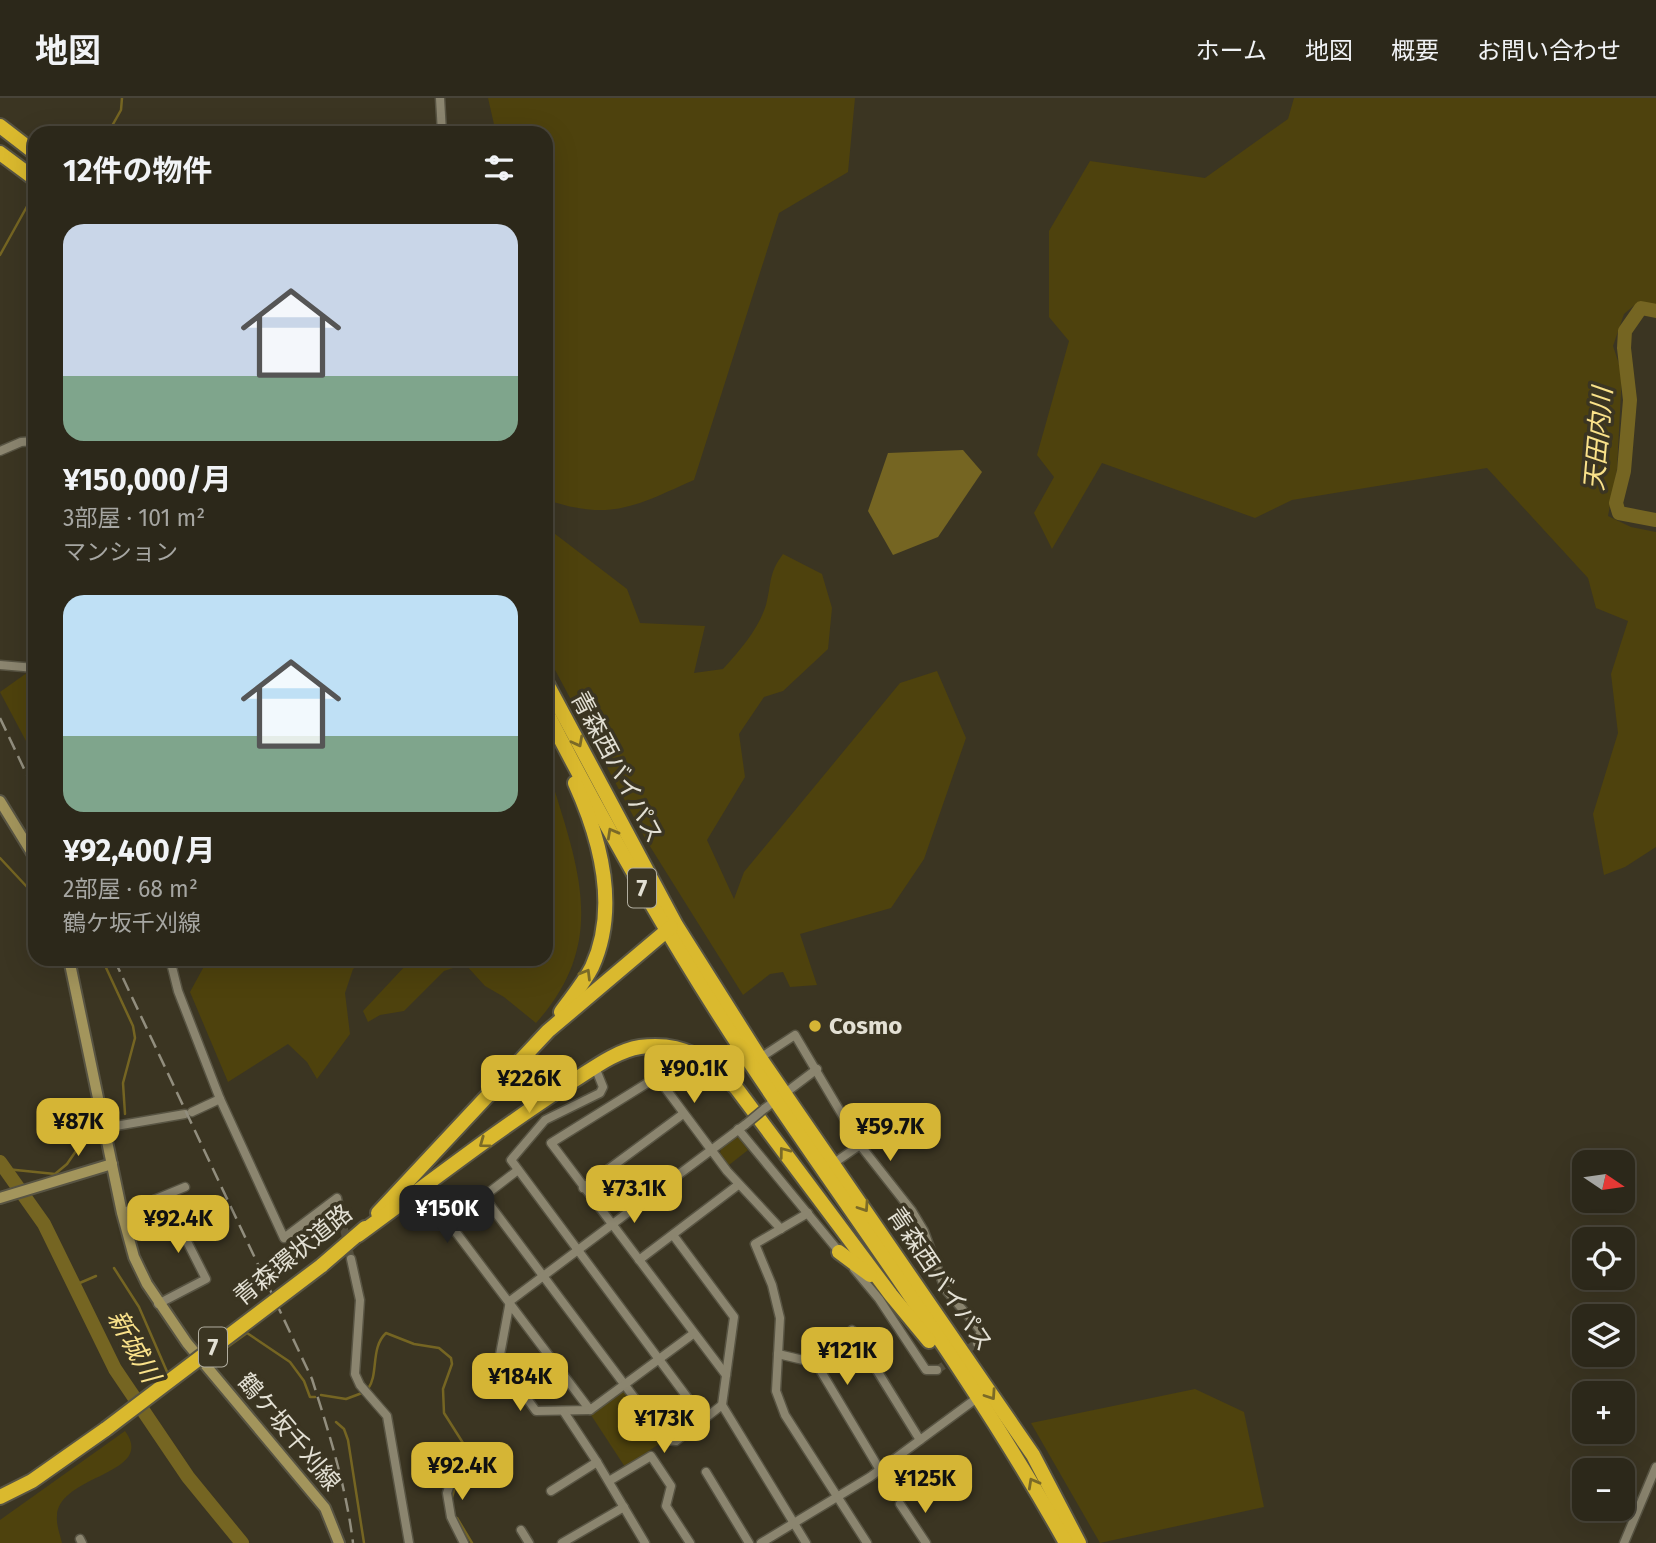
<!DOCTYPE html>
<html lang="ja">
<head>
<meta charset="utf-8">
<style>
	body { margin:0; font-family:"Fira Sans","Noto Sans JP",sans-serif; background:#383427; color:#f1f3f6; height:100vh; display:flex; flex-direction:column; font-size:26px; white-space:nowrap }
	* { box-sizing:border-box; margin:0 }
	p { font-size:23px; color:#a6a6a2 }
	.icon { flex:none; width:38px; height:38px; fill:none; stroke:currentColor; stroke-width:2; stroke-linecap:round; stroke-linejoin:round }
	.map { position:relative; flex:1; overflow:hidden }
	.sheet { position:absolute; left:28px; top:28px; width:525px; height:840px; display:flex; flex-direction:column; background:#2c281a; border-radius:21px; box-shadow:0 7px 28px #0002,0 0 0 2px #484439 }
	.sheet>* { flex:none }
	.needle { width:46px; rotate:103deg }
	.fabs { position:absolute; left:1572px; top:1052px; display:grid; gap:14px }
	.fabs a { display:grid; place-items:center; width:63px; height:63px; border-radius:14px; background:#2c281a; box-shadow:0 7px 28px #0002,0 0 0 2px #484439; font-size:35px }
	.price { position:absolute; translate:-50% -60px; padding:0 16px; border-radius:14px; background:#d5b535; color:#111; font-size:23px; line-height:46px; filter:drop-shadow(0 2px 4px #0008) }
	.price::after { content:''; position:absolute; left:50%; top:42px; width:21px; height:16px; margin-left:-10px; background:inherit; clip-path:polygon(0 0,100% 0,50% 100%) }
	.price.selected { background:#222; color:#fff }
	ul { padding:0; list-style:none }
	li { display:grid; align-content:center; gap:14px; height:371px; padding:0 35px }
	li span { display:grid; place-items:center; height:217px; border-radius:21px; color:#555 }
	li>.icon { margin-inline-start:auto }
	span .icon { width:126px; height:126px; fill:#fffc; stroke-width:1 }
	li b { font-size:30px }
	h2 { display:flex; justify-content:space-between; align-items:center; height:84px; padding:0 35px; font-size:30px }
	header { display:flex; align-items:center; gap:42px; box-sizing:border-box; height:98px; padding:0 35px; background:#2c281a; border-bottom:2px solid #484439 }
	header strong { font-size:33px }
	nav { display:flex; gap:38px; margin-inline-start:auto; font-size:24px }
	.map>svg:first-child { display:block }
	.green { fill:#4e420d }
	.water { fill:#756522 }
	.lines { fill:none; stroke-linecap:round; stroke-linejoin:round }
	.stream { stroke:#756522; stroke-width:2.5 }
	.river { stroke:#756522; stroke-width:14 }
	.street-tunnel { stroke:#544f3d; stroke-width:8; stroke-dasharray:8 4; stroke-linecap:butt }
	.street-casing { stroke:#585443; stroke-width:11 }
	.secondary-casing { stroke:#585443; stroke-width:14 }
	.highway-casing { stroke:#585443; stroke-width:18 }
	.street { stroke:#8b856f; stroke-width:8 }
	.secondary { stroke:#a3955c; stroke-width:10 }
	.highway { stroke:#dab92e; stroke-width:14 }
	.rail { stroke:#928e7e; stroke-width:2.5; stroke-dasharray:14 7; stroke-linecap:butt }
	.street-bridge-casing { stroke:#585443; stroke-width:11; stroke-linecap:butt }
	.highway-bridge-casing { stroke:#585443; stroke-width:18; stroke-linecap:butt }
	.street-bridge { stroke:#8b856f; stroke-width:8 }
	.highway-bridge { stroke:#dab92e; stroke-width:14 }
	.oneway { stroke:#7b6a27 }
	.poi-dot { fill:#d5b535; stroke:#3b3522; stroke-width:2.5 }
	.labels { text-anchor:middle; stroke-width:7; stroke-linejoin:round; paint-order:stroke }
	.shield { fill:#3b3522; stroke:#b1ad9f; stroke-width:2 }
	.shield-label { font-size:23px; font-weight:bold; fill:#e3e0d4 }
	.street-label { font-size:24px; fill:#e3e0d4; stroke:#3b3522 }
	.poi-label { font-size:24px; font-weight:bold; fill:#e3e0d4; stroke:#3b3522; text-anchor:start }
	.water-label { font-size:26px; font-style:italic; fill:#fae28a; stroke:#3b3522 }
</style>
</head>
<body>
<header>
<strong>地図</strong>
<nav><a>ホーム</a><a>地図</a><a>概要</a><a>お問い合わせ</a></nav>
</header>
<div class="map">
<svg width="1656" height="1445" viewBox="0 0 1656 1445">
	<rect width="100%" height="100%" fill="#3b3522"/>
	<g class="green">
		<path d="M488,0H855L848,74L779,115L694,382C637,407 613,423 550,403L546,369V35H496Z"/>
		<path d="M1294,0H1656V207L1637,205L1624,216L1613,248L1622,275L1617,371L1608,418L1631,429L1656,434V749L1625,769L1604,777L1593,716L1618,635L1611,576L1628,523L1596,510L1588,480L1487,370L1292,402L1255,420L1102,365L1052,451L1034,415L1054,379L1037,357L1069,243L1049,219V133L1090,63L1205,80L1288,21Z"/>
		<path d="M546,429L627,491L640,525L705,528L694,575L723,571C740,552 758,532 766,507C772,485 768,476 783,456L822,476L832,510L828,551L783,593L764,599L739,636L745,679L707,742L734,801L744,774L900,585L937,573L966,640L924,761L891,810L800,836L817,887L790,889L783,874L770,876L743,897L646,742L546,555Z"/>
		<path d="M31,572L35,574V660L0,594Z"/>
		<path d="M552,684C580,774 607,846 536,925L504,899L485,888L465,866L444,873L404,913L380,917L368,924L363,913L406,867L402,861H546V726L554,721L546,687Z"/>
		<path d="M208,861H368L353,871L345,895L350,936L317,981L307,964L288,946L228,984L190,894Z"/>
		<path d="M738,1039L748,1052L729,1067L720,1056L721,1050Z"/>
		<path d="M1195,1291L1244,1314L1264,1409L1100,1445L1031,1325Z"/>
		<path d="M621,1294L626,1295L662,1344L625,1369L591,1317Z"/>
		<path d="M125,1333C157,1377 59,1376 57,1418C56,1426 60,1437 62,1445H0V1422Z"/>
	</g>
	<path class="water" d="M963,352L982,374L938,439L893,457L868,413L888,355Z"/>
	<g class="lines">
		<g class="stream">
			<path d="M108,35L121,12L122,0"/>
			<path d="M0,157L35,94"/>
			<path d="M0,760L28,790L35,804"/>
			<path d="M102,861L133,928L135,940L123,985L125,1016"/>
			<path d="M6,1071L55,1076L67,1066L78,1050L80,1027"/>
			<path d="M114,1170L139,1209L168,1276"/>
			<path d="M75,1187L96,1178"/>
			<path d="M215,1258L247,1235L290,1264L304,1283L310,1299H315"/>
			<path d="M368,1291C379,1276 370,1250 386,1235L414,1246L439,1250L451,1260L452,1266L443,1291L444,1315L463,1345L465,1355L451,1403"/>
			<path d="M321,1297L346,1301L362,1295"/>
			<path d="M336,1324L344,1331L348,1342L364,1445"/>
			<path d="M457,1420L472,1445"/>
		</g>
		<g class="river">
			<path d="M1656,213L1641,210L1625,233L1624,250L1630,302L1624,373L1616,405L1619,415L1656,422"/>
			<path d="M0,1064L44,1126L115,1271L188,1379L242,1445"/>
		</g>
		<g class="street-tunnel">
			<path d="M341,1118L351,1161"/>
			<path d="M937,1272L977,1245"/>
		</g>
		<defs>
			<g id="street">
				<path d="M440,0L442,35"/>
				<path d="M0,353L21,344L35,343"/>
				<path d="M0,567L35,570"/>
				<path d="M170,861L178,893L220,1001L284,1140L337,1100L341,1118"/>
				<path d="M760,960L795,937L860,1047L912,1113L924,1133L945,1191L981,1233L977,1245"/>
				<path d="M595,969L603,989L600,995L545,1022L511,1062L704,1322"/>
				<path d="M764,1011L817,971"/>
				<path d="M192,1014L220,1001"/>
				<path d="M104,1030L185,1016"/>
				<path d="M738,1031L841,1156"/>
				<path d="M834,1065L860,1047"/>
				<path d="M518,1072L449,1125L590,1312"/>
				<path d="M583,1090L683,1016"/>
				<path d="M484,1099L666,1342L676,1343L722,1307"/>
				<path d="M122,1115L185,1089"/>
				<path d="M808,1115L755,1146L772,1187L780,1220L776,1293L785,1317L867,1445"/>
				<path d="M673,1137L734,1219L722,1307L806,1445"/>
				<path d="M351,1161L360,1202L355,1276L360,1287L387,1318L409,1445"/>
				<path d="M639,1162L738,1087"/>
				<path d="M854,1171L879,1201L926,1272H937"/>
				<path d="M158,1206L206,1181L164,1098"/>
				<path d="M852,1232L920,1342"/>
				<path d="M693,1236L590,1312L536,1313L499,1262L510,1203L746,1026"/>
				<path d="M778,1256L816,1265L880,1372"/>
				<path d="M726,1277L551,1045L657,979L727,1073L781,1131"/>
				<path d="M564,1314L597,1364L645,1445"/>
				<path d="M459,1359L447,1395L451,1419L464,1445"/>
				<path d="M706,1374L749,1445"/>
				<path d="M609,1383L651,1358L671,1388L666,1408L690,1445"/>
				<path d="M551,1393L597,1364"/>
				<path d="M900,1406L926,1445"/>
				<path d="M521,1432L529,1445"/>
				<path d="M80,1441L82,1445"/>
				<path d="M562,1445L624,1409"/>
				<path d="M761,1445L870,1379L977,1300"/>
				<path d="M1624,1445L1656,1369"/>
			</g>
			<g id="secondary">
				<path d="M0,703L35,760"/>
				<path d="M69,861L122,1115L134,1159L147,1186L187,1245L325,1410L339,1445"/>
				<path d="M0,1100L112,1066"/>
			</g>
			<g id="highway">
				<path d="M0,28L35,55"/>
				<path d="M0,55L35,81"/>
				<path d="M546,584L676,827L760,960L1033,1357L1079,1445"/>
				<path d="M546,613C607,732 673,848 747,960C854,1121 972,1276 1066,1445"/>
				<path d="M561,914C571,900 584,885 592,869C619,810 600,740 575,685"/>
				<path d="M378,1115L548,933L671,829"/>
				<path d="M358,1137C428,1086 497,1032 570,985C591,972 615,953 640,949C682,943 710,961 737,991L891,1197L929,1243"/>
				<path d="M839,1154L870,1177"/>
				<path d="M321,1168L365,1130"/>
				<path d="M0,1399L32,1383L106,1331"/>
			</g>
		</defs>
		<use href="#street" class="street-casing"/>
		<use href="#secondary" class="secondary-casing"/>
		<use href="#highway" class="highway-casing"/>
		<use href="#street" class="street"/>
		<use href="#secondary" class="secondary"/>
		<use href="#highway" class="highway"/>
		<g class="rail">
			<path d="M0,620L35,694"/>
			<path d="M114,861L312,1281C329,1335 346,1388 353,1445"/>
		</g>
		<defs>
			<path id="street-bridge" d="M746,1026L764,1011"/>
			<path id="highway-bridge" d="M106,1331L321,1168"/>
		</defs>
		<use href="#street-bridge" class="street-bridge-casing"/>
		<use href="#highway-bridge" class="highway-bridge-casing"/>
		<use href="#street-bridge" class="street-bridge"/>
		<use href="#highway-bridge" class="highway-bridge"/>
	</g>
	<defs><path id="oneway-chevron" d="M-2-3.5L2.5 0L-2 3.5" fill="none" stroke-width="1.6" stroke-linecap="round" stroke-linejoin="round" transform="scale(1.75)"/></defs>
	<g class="oneway">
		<use href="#oneway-chevron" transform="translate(578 644) rotate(62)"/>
		<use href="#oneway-chevron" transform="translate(612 735) rotate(-119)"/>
		<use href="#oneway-chevron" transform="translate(586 876) rotate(-59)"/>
		<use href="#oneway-chevron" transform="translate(484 1045) rotate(144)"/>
		<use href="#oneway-chevron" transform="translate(784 1054) rotate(-127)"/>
		<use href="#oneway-chevron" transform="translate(864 1109) rotate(56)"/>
		<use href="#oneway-chevron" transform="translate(991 1297) rotate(56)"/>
		<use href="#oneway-chevron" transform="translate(1033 1385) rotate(-119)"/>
	</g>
	<circle class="poi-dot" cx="815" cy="928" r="7"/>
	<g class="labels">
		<g class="shield">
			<rect x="628" y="770.5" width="28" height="39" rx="5"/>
			<rect x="199" y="1229.5" width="28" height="39" rx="5"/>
		</g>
		<g class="shield-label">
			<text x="642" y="798">7</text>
			<text x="213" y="1257">7</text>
		</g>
		<g class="street-label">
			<text transform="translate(617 669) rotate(62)" y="8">青森西バイパス</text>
			<text transform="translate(293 1157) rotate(-39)" y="8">青森環状道路</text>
			<text transform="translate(940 1181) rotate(56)" y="8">青森西バイパス</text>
			<text transform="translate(289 1334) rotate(50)" y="8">鶴ケ坂千刈線</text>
		</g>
		<g class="poi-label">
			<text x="829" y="936">Cosmo</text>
		</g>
		<g class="water-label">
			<text transform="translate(1598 341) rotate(-85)" y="9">天田内川</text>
			<text transform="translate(134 1248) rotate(61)" y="9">新城川</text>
		</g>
	</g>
</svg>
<div class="fabs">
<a><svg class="needle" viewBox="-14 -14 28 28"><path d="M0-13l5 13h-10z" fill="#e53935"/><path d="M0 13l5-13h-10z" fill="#a6a6a2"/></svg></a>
<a><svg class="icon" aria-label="locate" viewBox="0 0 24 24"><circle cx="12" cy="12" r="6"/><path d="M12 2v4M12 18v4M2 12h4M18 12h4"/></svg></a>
<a><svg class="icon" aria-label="layers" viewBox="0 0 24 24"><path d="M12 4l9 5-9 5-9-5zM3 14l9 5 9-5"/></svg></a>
<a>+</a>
<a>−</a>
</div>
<b class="price" style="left:694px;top:1007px">¥90.1K</b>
<b class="price" style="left:529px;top:1017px">¥226K</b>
<b class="price" style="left:78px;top:1060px">¥87K</b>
<b class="price" style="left:890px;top:1065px">¥59.7K</b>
<b class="price" style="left:634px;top:1127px">¥73.1K</b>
<b class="price selected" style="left:447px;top:1147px">¥150K</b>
<b class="price" style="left:178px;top:1157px">¥92.4K</b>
<b class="price" style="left:847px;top:1289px">¥121K</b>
<b class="price" style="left:520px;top:1315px">¥184K</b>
<b class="price" style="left:664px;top:1357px">¥173K</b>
<b class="price" style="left:462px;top:1404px">¥92.4K</b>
<b class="price" style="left:925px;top:1417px">¥125K</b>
<section class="sheet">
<h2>12件の物件<svg class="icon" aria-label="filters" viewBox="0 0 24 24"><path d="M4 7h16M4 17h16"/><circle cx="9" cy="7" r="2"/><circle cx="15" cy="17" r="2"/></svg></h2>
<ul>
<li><span style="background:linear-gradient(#c9d6e8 70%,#7fa58c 0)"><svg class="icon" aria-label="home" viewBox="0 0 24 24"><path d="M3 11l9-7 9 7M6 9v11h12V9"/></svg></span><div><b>¥150,000/月</b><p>3部屋 · 101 m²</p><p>マンション</p></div></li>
<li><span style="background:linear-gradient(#bfe0f5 65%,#7fa58c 0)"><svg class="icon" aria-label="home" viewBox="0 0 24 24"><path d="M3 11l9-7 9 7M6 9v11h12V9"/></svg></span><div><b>¥92,400/月</b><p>2部屋 · 68 m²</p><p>鶴ケ坂千刈線</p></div></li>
</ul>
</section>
</div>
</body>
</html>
